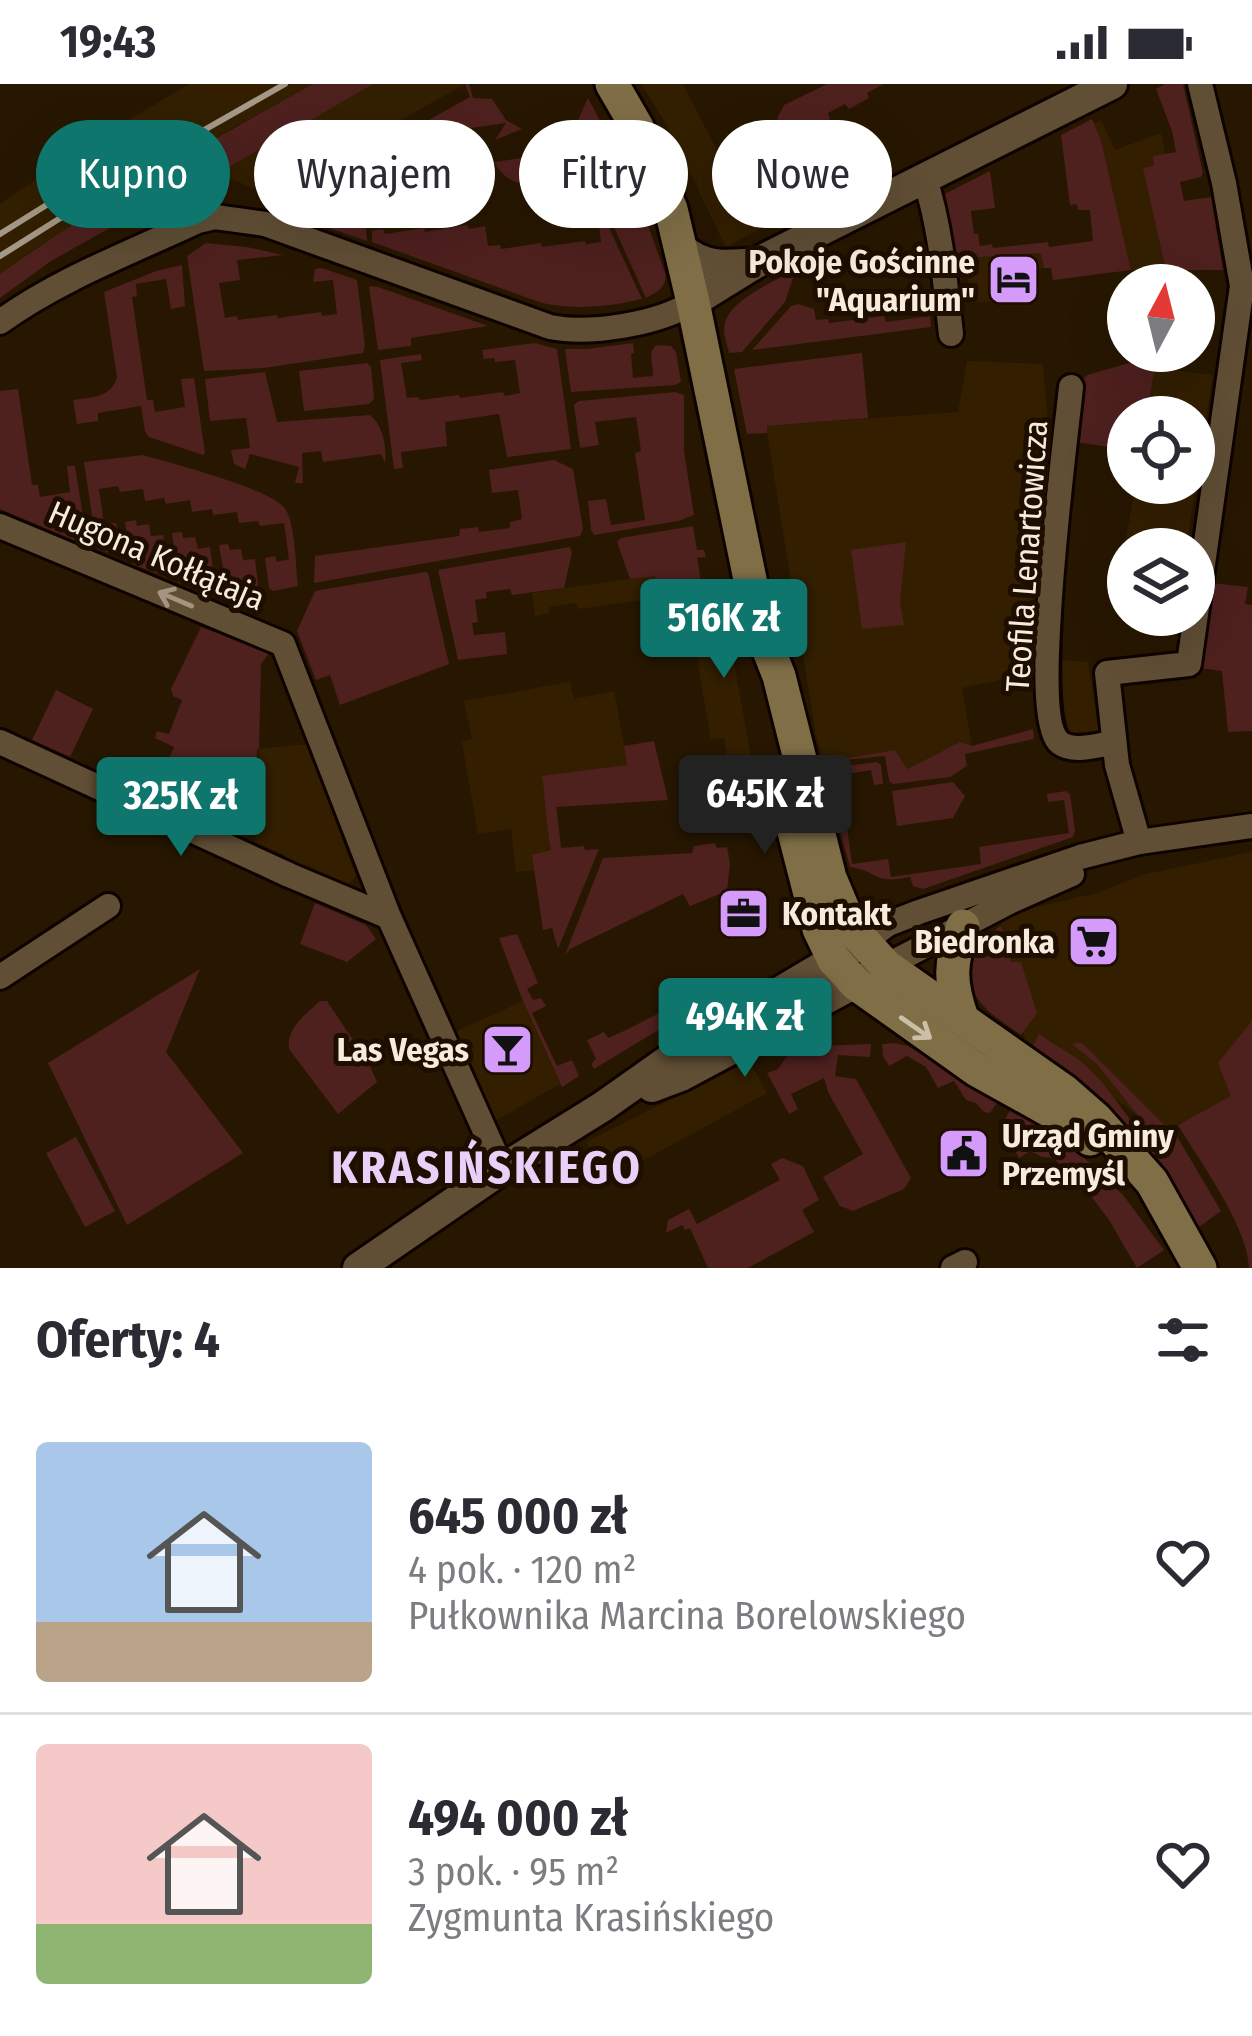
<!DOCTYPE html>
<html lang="pl">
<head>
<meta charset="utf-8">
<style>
	body { margin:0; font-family:"Fira Sans Condensed",sans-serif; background:#f2f2f3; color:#2b2b33; height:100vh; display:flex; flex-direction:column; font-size:45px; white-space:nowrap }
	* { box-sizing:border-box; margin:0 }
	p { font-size:39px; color:#7c7c81 }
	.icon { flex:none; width:66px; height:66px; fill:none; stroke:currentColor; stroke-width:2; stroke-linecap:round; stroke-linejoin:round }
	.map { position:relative; height:1184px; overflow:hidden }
	.details { display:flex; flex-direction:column; background:#fff; flex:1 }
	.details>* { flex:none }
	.banner { position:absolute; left:36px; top:36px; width:1182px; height:108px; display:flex; gap:24px }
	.needle { width:78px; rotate:7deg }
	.fabs { position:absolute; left:1107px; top:180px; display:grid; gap:24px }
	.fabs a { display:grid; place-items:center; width:108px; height:108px; border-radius:50%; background:#fff; box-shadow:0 12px 48px #0002; font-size:60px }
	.price { position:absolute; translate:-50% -102px; padding:0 27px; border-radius:12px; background:#0f766e; color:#fff; font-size:39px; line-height:78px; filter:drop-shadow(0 3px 6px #0008) }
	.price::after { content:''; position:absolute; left:50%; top:72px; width:36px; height:27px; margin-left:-18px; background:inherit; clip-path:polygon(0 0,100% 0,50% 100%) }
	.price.selected { background:#222; color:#fff }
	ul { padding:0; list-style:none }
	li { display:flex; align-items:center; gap:36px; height:300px; padding:0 36px }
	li+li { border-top:3px solid #e1e1e2 }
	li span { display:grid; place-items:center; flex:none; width:336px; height:240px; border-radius:12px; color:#555 }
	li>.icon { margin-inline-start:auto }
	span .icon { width:144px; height:144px; fill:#fffc; stroke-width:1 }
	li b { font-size:51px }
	h2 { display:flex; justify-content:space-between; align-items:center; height:144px; padding:0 36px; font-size:51px }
	.chip { padding:0 42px; border-radius:54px; background:#fff; box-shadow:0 12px 48px #0002; font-size:42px; line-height:108px }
	.chip.selected { background:#0f766e; color:#fff }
	.status { display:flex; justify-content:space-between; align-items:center; height:84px; padding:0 60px; background:#fff; direction:ltr }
	.status svg { height:33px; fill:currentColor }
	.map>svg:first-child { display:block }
	.built { fill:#331f00 }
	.green { fill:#4e201e }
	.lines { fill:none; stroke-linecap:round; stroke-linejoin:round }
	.minor-casing { stroke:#0f0300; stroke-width:30 }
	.tertiary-casing { stroke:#0f0300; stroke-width:36 }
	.secondary-casing { stroke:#0f0300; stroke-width:39 }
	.minor { stroke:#604e35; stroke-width:24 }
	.tertiary { stroke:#604e35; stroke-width:30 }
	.secondary { stroke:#7f6e46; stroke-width:33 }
	.rail { stroke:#a59886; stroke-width:6 }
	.oneway { stroke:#a49581 }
	.oneway2 { stroke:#ccbfa8 }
	.labels { text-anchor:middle; stroke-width:10; stroke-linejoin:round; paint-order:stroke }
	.poi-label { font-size:33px; font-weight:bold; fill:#f6ebdd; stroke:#1d0e00; text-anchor:end }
	.street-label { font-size:33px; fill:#f6ebdd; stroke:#1d0e00 }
	.district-label { font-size:45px; font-weight:bold; letter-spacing:3px; fill:#e8d0f8; stroke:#1d0e00 }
</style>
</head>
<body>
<div class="status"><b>19:43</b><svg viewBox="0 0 49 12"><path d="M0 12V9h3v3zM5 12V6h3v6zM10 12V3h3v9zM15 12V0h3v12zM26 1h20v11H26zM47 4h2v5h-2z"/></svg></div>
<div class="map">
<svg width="1252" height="1184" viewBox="0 0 1252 1184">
	<rect width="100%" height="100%" fill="#271701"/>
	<g class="built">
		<path d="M189,0H313L229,46L35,165L0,190V120L85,62Z"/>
		<path d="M365,0H465L268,111L211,86Z"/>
		<path d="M641,0H683L732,95L749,87L748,83L761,76L779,112L767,118L775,137L726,163L665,38Z"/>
		<path d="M1101,36L1115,66L1161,49L1165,70L1153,72L1155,82L1144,84L1166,186H1131L1101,56L1094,40Z"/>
		<path d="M1042,169L1044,184L1036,186L1038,213L970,219L967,174Z"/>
		<path d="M967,277L1043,280L1049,352L1031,535L1032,589L962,604L972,662L960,658L906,685L895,666L824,678L816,652L766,342L958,328Z"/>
		<path d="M1155,284L1213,291L1186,465L1124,464L1136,399H1194V333H1146Z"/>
		<path d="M655,491L663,548L650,550L644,516L578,525L576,519L549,523V529L535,532L532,509Z"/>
		<path d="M730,556L757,707L733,709L724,654L711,656L695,562Z"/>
		<path d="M1059,576L1088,578L1099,647L1096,650L1075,653L1064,649L1061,642Z"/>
		<path d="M570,598L574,615L614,607L628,681L554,691L563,784L516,788L511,745L478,750L462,658L472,655L464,617Z"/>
		<path d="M307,660L356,792L347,802L289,779L285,771L255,758L259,726V665Z"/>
		<path d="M1252,768V963L1236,1014L1160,1048L1084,992L1026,962L999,831L1098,809L1141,791Z"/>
		<path d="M523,917L560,1000L493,1038L455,948Z"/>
		<path d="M749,976L767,1009L607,1096L586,1058Z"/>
	</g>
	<g class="green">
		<path d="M313,0H373L217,90L227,110L213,117L199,94L51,177L0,214V190C97,120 208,58 313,0Z"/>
		<path d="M465,0H469L473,14L492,15L506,36L522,45L495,56L506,39L380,57L366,75H355L350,72V63L393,40L400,52L470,13Z"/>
		<path d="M827,0H884L867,9L869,14L849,25L845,20L828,29L830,35L809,45L806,40L788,50L805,82L818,76L823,87L821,93L807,100L777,34L784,21Z"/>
		<path d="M1165,0H1183L1203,89L1201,93L1180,98L1184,117L1211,113L1223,186H1166L1143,84L1154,82L1153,72L1176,68L1172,47L1156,5Z"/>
		<path d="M588,14L629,92L576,97C563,63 574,45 588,14Z"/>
		<path d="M1092,35L1101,56L1131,186L1053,196L1051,184H1044L1041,169L968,174L969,188L953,187L943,111L990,87L995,124L971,127L974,150H978L980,162L992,160L993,164L1048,158L1049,163L1093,157L1090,126H1078L1077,120L1070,121L1061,51Z"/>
		<path d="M555,69L560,75L562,93C532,98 512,109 494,78Z"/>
		<path d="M383,94L385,106L363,110L367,157L288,130L284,125L285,114L289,108Z"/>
		<path d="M621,102L633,106L638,113L665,189C668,203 657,208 646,214L603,119L592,106Z"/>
		<path d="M585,107L599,122L642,215C608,223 576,226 542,219L372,158V147L383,145L385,150L424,144L425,148L467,141L469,145L485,142L488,162L500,161L501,165L541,159L542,163L585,157L586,160L601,158L597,124L577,126L575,111Z"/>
		<path d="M206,159L247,163L283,171L237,176L240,196L219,199L225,234L237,232L238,236L277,231L278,234L321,228L322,232L337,230L333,196L313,198L315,185L322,184L357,196L365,261L363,269L264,284L204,287L187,172Z"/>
		<path d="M182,181L185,222L171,225L166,195L136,200L137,212L132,213L147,316H153L155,328L185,323L181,295L194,294L205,369L203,371L149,353L145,347L141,322L98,329V337L77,340L73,316C92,313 111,314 117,293L104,208L156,187Z"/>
		<path d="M796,185L785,218L742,268L729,269C727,260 722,248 725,239C730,216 777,196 796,185Z"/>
		<path d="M369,202L378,203L488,242L411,254V262L378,266Z"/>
		<path d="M798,220L814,225L816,236L828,235L829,239L884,232L886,238L930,232L931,243L752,266L791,222Z"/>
		<path d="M535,259L557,265L571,365L507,373L499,330L445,338L447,362L401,368L403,384L394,385L380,276L421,270L422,276L401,279L407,314L418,313L420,316L459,311L460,314L503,308L505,312L520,309L515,276L495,278L494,274L484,275L482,266Z"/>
		<path d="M633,259L634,269L631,270L633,294L653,292L651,268L656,261L671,262L676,268L681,298L675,301L571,308L565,265H587Z"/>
		<path d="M862,269L868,334L767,342V349L747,350L734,285Z"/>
		<path d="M367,279L371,283L374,315L369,320L304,327L299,287Z"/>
		<path d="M1129,279L1155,284L1146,333H1128V366L1076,358L1082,296L1087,291Z"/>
		<path d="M265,288L277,338L370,331C383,341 387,364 385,379L381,370L323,378L321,367L302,369L303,399H295L299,383L250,370L245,385L234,380L231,366L250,364L246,334L210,337L205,295Z"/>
		<path d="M18,305L32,401H38L40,413L70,408L67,382H75L87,457L83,460L0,425V307Z"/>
		<path d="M675,308L684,311V367L694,431L678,437L594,451L591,446L588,417L606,415L611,441L645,436L635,369L641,367L636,333L595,338L599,361L580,364L574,321L579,317Z"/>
		<path d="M143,371C170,379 274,405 286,426C295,441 296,484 298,502L273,507L269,504L265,474L275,472L277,478L289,475L284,439L260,442L258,437L239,439L237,428L213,431L212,425L192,428L190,416L166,420L164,414L145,417L143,405L120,408L118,402L99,405L104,440L116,439L122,473L97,465L84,378Z"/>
		<path d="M554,376L573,385L583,445L580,452L314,499L315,472L459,452L460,445L478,443L479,448L510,444V438L522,435L518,406L492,409L489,386Z"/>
		<path d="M136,436L137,442L149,440L151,452L163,451L168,494L132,480L125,438Z"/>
		<path d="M693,442L697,466H704L706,473L697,474L703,508H707L711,526L719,525L720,534L718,538L663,548L655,492L630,495L617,458L621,454Z"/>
		<path d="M182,448L183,454L195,453L198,465L210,463L217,514L179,499L172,449Z"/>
		<path d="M906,458L900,518L904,541L862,545L851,466Z"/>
		<path d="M228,460L230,466L241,465L243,476L255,475L259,509L228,513L219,461Z"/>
		<path d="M570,463L572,469L564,504L512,511L510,505L486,508L487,514L475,516L478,538L472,539L474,551L505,548L507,570L458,576L438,486Z"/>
		<path d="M425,488L428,489L449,580L340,621L330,591L316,596L297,547L315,507Z"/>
		<path d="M1212,499L1248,503L1245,520L1252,521V647L1228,648L1222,587L1200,584Z"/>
		<path d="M201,543L269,569L261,580L259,665L257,666V680L250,681L249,704L241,701L239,706L195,687L186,708L160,696L174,663L155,654L157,647L169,650L182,616L173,612L171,605Z"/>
		<path d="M56,606L93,625L70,673L32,656Z"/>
		<path d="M1033,645L1034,655L965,670L967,682L950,693L893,700L889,697L885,672L824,678L895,666L907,685L960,658L972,662Z"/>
		<path d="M654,657L668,716L556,723L561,764L584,762L585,766L599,765L558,865L552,844L543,846L532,771L551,766C546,740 546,717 542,692L627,681L624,662Z"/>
		<path d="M877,678L881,681L883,700L874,701L871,686L840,691L852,780L888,775L891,793L981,780L979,763L1069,749L1064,716L1048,718L1047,710L1066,707L1070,710L1075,747L1073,753L923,805L913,802L910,793C873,801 879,787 850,783L823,685Z"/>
		<path d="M953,698L965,712L953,734L897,742L892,707Z"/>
		<path d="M715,759L717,764L727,763L730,779L727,807L690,822L683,810L570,865L565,871L603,774L692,769L694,762Z"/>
		<path d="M315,819L366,841L376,855L347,878L300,860Z"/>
		<path d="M1001,842L1011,878H1021L1037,929L1021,951C1008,941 991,932 981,919C959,892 974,858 1001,842Z"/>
		<path d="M517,850L538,899L527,905L533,916L541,914L546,922L532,929L557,982L572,976L579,992L562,1003L523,917L499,854Z"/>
		<path d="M200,885L166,968L243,1069L127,1141L48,979Z"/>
		<path d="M720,898L724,906L594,985L591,980L596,975L587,956L604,948L608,954L624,947Z"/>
		<path d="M320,917H327L369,980L377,998L338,1030L289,965C286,944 306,930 320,917Z"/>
		<path d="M1252,937V1184H1249C1248,1142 1200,1078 1178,1041L1231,1012L1218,979Z"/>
		<path d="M1039,950C1054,962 1073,969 1088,984C1105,999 1118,1020 1132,1038L1126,1044L1074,994L1033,962Z"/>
		<path d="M895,959L908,962L998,1017L990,1029L984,1028L976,1019L966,1016L954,997L938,1004L926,983L907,972L889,982L883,972L882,960Z"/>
		<path d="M1082,959L1168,1045L1172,1044L1221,1127L1199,1143L1158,1082L1132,1050L1143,1038L1097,980L1072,960Z"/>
		<path d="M871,960L870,973L838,971L835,992L856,995L911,1094L904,1105L853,1127L840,1122L823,1093L863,1070L828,1008L824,994L791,1010L798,1025L789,1030L767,989L778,985L794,963Z"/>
		<path d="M1011,1025L1061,1055L1095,1083L1078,1099L1074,1098L1054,1074L1042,1073L1030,1067L1019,1074C1007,1052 996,1048 1011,1025Z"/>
		<path d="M76,1053L115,1127L85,1143L46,1069Z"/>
		<path d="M782,1074L803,1082L819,1116L802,1126L814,1148L748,1184H708L690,1144L685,1146L682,1141L666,1149L668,1136L689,1125L697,1140L780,1096L771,1080Z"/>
		<path d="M1098,1087L1123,1111L1164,1166L1137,1184L1109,1136L1083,1101Z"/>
	</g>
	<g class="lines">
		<defs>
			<g id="minor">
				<path d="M925,95C941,145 945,198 951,250"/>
				<path d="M0,238C59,195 132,168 198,137L215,133L265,140L550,243C590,251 659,240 693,218"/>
				<path d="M1071,303C1066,354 1028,635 1060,659C1074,669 1097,661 1113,659"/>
				<path d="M0,442L283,560L389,833L502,1085"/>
				<path d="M0,658L289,791L389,833"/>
				<path d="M1139,758L1117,681L1107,589L1189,580L1242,202L1224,99L1200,0"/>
				<path d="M862,859L888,840L919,828L1080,773L1139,758L1252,742"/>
				<path d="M886,882L1009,818L1072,790"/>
				<path d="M0,893L108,822"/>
				<path d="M953,1184L965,1178"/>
			</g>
			<g id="tertiary">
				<path d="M680,163C703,184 726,182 756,179"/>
				<path d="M693,218L756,179L1112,0"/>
				<path d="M652,1003L681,992L876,888"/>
				<path d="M358,1184L502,1085L602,1023L687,963L852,865"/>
			</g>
			<g id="secondary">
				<path d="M612,0L637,43L671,125L693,218L760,544L779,592L830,794L851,844L886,882L1064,1007L1096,1035L1152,1098L1200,1184"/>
				<path d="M793,744L819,845L834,876L856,900L977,986L1056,1030L1090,1055"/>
				<path d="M962,934C949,897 950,879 963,842"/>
			</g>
		</defs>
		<use href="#minor" class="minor-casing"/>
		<use href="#tertiary" class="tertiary-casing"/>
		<use href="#secondary" class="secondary-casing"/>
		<use href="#minor" class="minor"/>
		<use href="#tertiary" class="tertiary"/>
		<use href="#secondary" class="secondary"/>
		<g class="rail">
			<path d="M0,150L122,74"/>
			<path d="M0,172L162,70L285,0"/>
		</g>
	</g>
	<defs><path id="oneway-shaft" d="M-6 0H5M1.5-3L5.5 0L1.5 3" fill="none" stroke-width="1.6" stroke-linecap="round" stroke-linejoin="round" transform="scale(3)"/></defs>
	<use class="oneway" href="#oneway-shaft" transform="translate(175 515) rotate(-157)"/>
	<use class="oneway2" href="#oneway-shaft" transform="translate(916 944) rotate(35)"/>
	<defs>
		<symbol id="hotel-square" viewBox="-11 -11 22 22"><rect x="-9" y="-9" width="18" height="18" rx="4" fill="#d59bfa" stroke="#1d0e00"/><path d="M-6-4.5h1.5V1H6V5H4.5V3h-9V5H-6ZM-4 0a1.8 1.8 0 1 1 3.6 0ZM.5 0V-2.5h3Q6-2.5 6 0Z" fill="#111"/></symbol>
		<symbol id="office-square" viewBox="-11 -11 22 22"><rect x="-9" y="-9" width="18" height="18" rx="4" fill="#d59bfa" stroke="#1d0e00"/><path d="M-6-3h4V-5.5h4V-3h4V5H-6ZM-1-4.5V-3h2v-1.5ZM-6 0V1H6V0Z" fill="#111"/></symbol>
		<symbol id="supermarket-square" viewBox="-11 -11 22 22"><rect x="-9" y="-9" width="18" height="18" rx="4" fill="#d59bfa" stroke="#1d0e00"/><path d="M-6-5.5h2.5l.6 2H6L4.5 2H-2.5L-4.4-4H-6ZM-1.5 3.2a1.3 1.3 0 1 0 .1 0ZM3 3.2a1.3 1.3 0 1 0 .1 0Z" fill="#111"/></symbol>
		<symbol id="bar-square" viewBox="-11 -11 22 22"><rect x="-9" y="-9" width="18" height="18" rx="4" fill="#d59bfa" stroke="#1d0e00"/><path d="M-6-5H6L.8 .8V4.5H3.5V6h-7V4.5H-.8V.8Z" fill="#111"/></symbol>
		<symbol id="civic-square" viewBox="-11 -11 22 22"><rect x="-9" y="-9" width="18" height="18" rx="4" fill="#d59bfa" stroke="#1d0e00"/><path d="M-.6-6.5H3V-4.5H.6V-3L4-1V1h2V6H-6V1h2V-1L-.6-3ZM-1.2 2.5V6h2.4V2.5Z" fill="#111"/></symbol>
	</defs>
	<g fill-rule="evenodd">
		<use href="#hotel-square" x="984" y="166" width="59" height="59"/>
		<use href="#office-square" x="714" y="800" width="59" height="59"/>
		<use href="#supermarket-square" x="1064" y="828" width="59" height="59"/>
		<use href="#bar-square" x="478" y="936" width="59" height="59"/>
		<use href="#civic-square" x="934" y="1040" width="59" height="59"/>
	</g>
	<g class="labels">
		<g class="poi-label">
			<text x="975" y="189">Pokoje Gościnne<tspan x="975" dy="38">"Aquarium"</tspan></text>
			<text x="782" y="841" text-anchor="start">Kontakt</text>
			<text x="1055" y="869">Biedronka</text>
			<text x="469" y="977">Las Vegas</text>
			<text x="1002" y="1063" text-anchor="start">Urząd Gminy<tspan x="1002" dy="38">Przemyśl</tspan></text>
		</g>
		<g class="street-label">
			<text transform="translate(157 471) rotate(23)" y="12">Hugona Kołłątaja</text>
			<text transform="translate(1026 472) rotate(-86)" y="12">Teofila Lenartowicza</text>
		</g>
		<g class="district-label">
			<text x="487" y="1099">KRASIŃSKIEGO</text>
		</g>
	</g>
</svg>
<div class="fabs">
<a><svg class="needle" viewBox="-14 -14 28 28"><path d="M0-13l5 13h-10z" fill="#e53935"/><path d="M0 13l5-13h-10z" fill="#7c7c81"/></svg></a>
<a><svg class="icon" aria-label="locate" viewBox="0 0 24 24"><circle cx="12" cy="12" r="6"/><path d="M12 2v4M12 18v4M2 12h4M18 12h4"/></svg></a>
<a><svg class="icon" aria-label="layers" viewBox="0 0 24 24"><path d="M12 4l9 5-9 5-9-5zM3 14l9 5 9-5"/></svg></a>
</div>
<b class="price" style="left:724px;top:597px">516K zł</b>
<b class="price selected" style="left:765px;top:773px">645K zł</b>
<b class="price" style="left:181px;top:775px">325K zł</b>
<b class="price" style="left:745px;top:996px">494K zł</b>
<div class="banner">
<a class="chip selected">Kupno</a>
<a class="chip">Wynajem</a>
<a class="chip">Filtry</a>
<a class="chip">Nowe</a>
</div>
</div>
<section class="details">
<h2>Oferty: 4<svg class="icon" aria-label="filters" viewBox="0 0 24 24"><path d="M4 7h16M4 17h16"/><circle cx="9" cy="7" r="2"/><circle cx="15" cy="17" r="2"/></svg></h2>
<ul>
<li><span style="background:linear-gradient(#a9c7e8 75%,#b9a48a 0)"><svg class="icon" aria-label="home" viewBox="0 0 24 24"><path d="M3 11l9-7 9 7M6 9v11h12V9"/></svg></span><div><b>645 000 zł</b><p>4 pok. · 120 m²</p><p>Pułkownika Marcina Borelowskiego</p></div><svg class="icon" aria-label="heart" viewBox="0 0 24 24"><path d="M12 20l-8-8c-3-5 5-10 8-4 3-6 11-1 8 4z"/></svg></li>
<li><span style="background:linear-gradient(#f6c9c9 75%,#8fb573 0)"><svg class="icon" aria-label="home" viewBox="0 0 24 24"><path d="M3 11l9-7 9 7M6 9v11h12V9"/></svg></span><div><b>494 000 zł</b><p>3 pok. · 95 m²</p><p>Zygmunta Krasińskiego</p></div><svg class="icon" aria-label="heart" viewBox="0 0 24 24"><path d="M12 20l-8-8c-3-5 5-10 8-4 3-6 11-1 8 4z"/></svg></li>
</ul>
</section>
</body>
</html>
